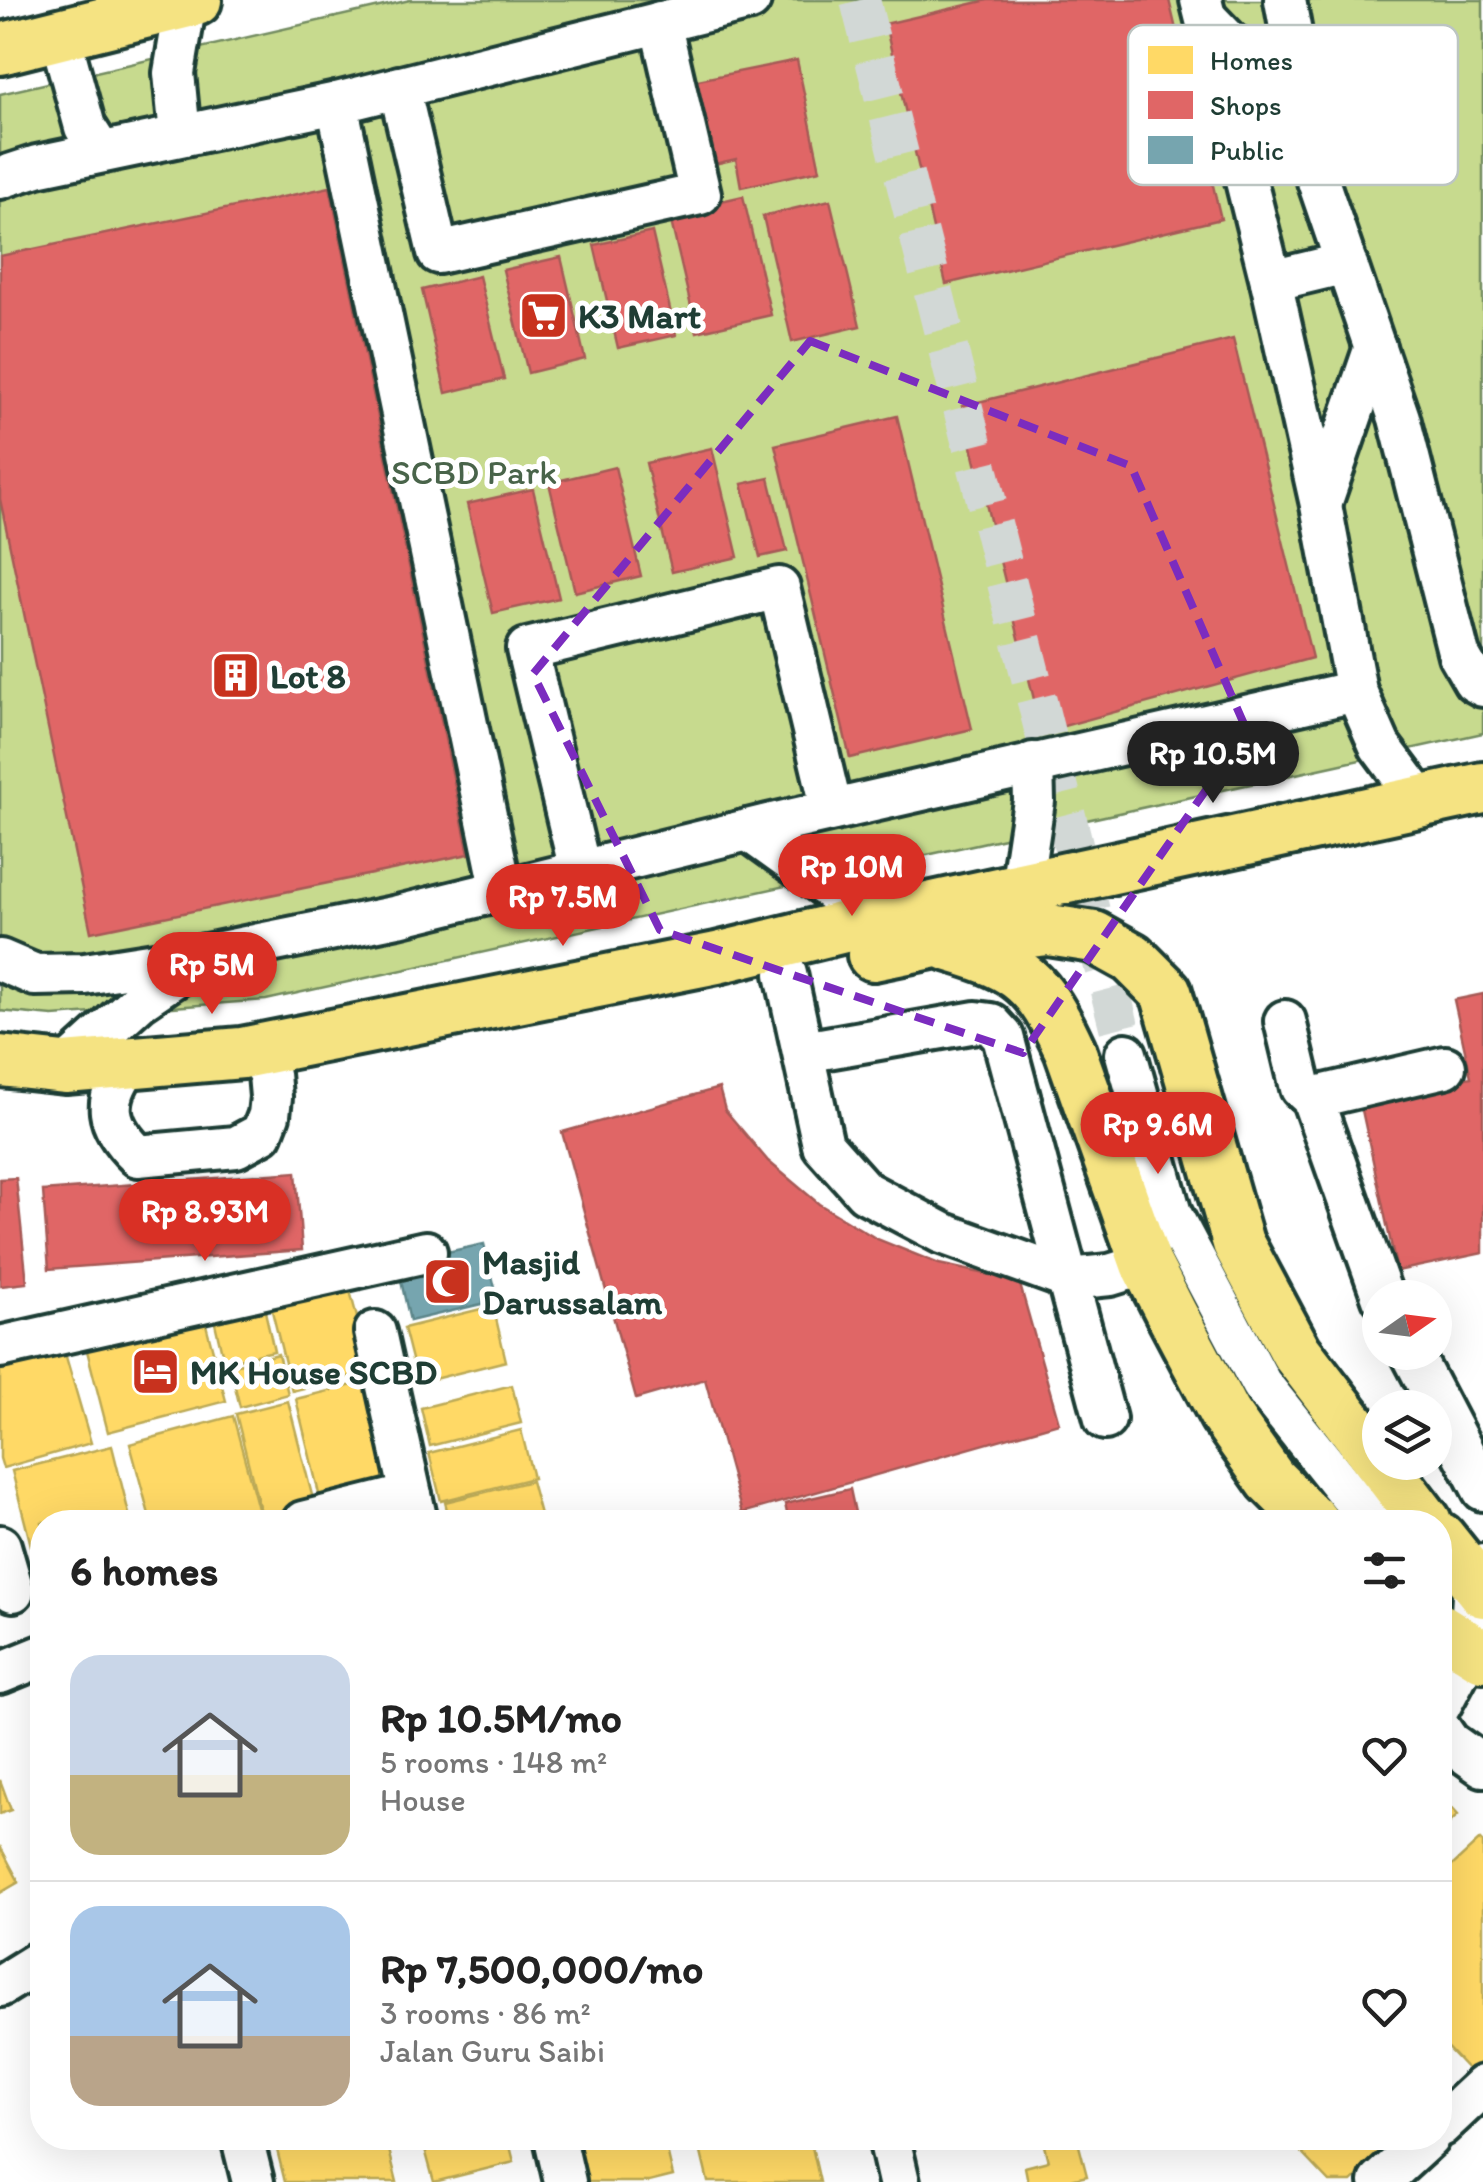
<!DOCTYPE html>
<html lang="en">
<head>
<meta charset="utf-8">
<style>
	body { margin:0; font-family:Itim,sans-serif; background:#f6f6f6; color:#222; height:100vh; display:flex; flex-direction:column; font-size:38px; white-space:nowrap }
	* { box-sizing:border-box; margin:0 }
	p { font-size:32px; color:#767676 }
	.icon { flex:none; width:55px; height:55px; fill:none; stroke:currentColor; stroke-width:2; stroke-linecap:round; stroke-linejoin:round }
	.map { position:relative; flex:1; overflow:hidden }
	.panel { position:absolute; left:30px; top:1510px; width:1422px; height:640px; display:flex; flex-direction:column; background:#fff; border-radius:40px; box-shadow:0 10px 40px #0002 }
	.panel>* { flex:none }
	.needle { width:65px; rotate:76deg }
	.tools { position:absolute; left:1362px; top:1280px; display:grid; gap:20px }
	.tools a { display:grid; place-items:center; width:90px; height:90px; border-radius:50%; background:#fff; box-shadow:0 10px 40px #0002; font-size:50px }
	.price { position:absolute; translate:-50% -85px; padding:0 22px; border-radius:35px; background:#d93025; color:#fff; font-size:32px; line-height:65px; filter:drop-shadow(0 2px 5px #0008) }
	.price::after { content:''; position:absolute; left:50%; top:60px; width:30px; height:22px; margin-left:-15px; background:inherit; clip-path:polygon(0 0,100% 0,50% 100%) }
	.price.selected { background:#222; color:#fff }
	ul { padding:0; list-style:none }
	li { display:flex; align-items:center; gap:30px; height:250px; padding:0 40px }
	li+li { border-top:2px solid #e0e0e0 }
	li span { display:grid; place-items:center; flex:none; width:280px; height:200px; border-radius:30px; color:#555 }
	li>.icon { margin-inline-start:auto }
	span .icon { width:120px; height:120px; fill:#fffc; stroke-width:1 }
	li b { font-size:42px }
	h2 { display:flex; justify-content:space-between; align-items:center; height:120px; padding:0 40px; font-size:42px }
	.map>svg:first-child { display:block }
	.green { fill:#c7da8e; stroke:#738c61; stroke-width:2.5 }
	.homes { fill:#ffd966; stroke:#bcaa57; stroke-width:2.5 }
	.shops { fill:#e06666; stroke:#a65a57; stroke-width:2.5 }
	.public { fill:#76a5af; stroke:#5c868a; stroke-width:2.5 }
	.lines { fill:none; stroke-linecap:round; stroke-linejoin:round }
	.minor-tunnel { stroke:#d2d8d6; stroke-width:40; stroke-dasharray:40 20; stroke-linecap:butt }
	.minor-casing { stroke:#1f3d34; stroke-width:48 }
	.major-casing { stroke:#1f3d34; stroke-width:58 }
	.minor { stroke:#fff; stroke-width:40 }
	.major { stroke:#f5e382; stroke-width:50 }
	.marked { fill:none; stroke:#7b2cbf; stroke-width:8; stroke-dasharray:20 12; stroke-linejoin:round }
	.labels { text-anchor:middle; stroke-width:10; stroke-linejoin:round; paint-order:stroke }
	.poi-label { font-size:35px; font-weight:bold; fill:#1f3d34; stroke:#fff; text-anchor:start }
	.park-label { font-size:35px; fill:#49644a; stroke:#fff }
	.key { fill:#fff; stroke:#bcc5c2; stroke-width:2.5 }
	.key-label { font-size:28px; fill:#1f3d34 }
</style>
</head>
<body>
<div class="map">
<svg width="1483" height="2182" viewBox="0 0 1483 2182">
	<rect width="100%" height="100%" fill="#fff"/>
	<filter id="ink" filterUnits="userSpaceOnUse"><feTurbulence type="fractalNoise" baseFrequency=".01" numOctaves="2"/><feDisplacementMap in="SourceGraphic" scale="20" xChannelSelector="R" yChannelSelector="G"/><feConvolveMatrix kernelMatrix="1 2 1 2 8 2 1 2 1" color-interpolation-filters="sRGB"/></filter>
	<g filter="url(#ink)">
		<path class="green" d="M410,0H1483V733L266,1000L53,1016L0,1011V94Z"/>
		<g class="homes">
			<path d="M349,1287L371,1371L292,1391L271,1307Z"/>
			<path d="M262,1298L274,1351L224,1362L212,1310Z"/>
			<path d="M493,1306L506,1361L418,1383L404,1328Z"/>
			<path d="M203,1313L226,1401L108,1432L85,1343Z"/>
			<path d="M62,1343L91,1443L3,1468L0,1458V1361Z"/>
			<path d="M278,1354L288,1394L240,1407L230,1366Z"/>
			<path d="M365,1382L389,1481L320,1498L296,1399Z"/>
			<path d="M512,1385L521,1423L430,1446L421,1408Z"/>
			<path d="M288,1401L316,1511L263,1522L236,1414Z"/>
			<path d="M233,1416L260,1516L237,1522H151L130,1444Z"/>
			<path d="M521,1430L533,1478L441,1501L429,1453Z"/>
			<path d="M112,1446L131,1522H42L40,1581L12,1471Z"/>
			<path d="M531,1481L542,1522H450L445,1502Z"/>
			<path d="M0,1780L11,1810L0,1814Z"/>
			<path d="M1440,1795L1458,1815L1440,1832Z"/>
			<path d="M1480,1840L1483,1843V2067L1473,2075L1440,2040V1877Z"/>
			<path d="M0,1846L19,1882L0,1893Z"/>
			<path d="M274,2138H386L397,2182H285Z"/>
			<path d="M422,2138H508L514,2162L434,2182Z"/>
			<path d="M575,2138H664L673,2176L649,2182H586Z"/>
			<path d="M710,2138H810L820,2182H708L698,2140Z"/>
			<path d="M1042,2138H1077L1087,2176L1062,2182H1028L1025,2167L1048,2161Z"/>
			<path d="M1288,2138H1399L1352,2182H1330Z"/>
		</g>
		<g class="shops">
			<path d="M988,0H1169L1221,219L946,284L885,24Z"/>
			<path d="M797,60L820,170L741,187L736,159L710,165L693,81Z"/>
			<path d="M330,187L469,854L91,932L0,499V256Z"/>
			<path d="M743,196L771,315L697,332L669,213Z"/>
			<path d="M830,200L860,326L792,342L763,216Z"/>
			<path d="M652,232L676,335L618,348L594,245Z"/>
			<path d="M561,257L585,359L528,373L503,270Z"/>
			<path d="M479,276L504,379L446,393L422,290Z"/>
			<path d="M1233,339L1312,658L1042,732L962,406Z"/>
			<path d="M897,416L972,729L850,758L775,445Z"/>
			<path d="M712,448L738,557L672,572L646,463Z"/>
			<path d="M615,467L641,576L575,592L549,483Z"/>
			<path d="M769,478L787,551L760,557L742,484Z"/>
			<path d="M533,489L559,598L493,613L467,504Z"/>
			<path d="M1483,994V1253L1397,1271L1360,1101L1471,1077L1454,1000Z"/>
			<path d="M719,1088L725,1110L768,1161L819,1204L877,1239L939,1264L1004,1278L1017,1274L1059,1423L742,1513L705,1379L636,1399L562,1132Z"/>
			<path d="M296,1172L302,1250L49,1269L43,1191Z"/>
			<path d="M16,1178L27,1283L0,1286V1179Z"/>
			<path d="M850,1489L857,1522H789L785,1504Z"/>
		</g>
		<path class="public" d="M484,1244L498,1300L410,1321L397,1263Z"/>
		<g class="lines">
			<path class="minor-tunnel" d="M860,0L1126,1054"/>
			<defs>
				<g id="minor">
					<path d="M1201,0L1271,281L1321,505L1356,691L1380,746L1421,801"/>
					<path d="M1285,0L1318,181L1399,418L1459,655L1474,681L1483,686"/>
					<path d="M1208,20L1307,122"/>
					<path d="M59,32L85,127L101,152"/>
					<path d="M399,87L438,253L700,194L660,22"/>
					<path d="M337,103L502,892"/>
					<path d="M180,135L174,73L186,2"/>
					<path d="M0,178L37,166L337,103L750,0"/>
					<path d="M1271,281L1346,263"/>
					<path d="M1321,504L1375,347"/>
					<path d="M748,830L873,920"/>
					<path d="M580,870L527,649L779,588L832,810"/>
					<path d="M1021,888L1034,801L1033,763"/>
					<path d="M0,960L35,975L85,974L206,955L398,916L768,825L1356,691"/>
					<path d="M786,974L823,1145L865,1192L942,1233L1069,1279L1110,1275L1146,1264"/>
					<path d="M1285,1021L1301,1088L1312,1098L1383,1298"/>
					<path d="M804,1052L976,1022L991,1024L1003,1037L1105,1419"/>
					<path d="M1126,1054L1171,1214L1261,1384L1371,1522"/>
					<path d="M129,1064C101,1101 106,1125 138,1156L236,1147L262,1133L269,1115L271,1097L269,1074L255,1050"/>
					<path d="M65,1068L140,1000L195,963"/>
					<path d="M1312,1098L1445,1067"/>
					<path d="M375,1332L417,1522"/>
					<path d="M0,1347L426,1252"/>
					<path d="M1411,1352L1483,1490"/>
					<path d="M303,1522L411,1495"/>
					<path d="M0,1546L13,1591"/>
					<path d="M0,1673L42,1656"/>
					<path d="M1440,1706L1470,1650L1474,1577L1483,1565"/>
					<path d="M1440,1729L1449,1742L1483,1766"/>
					<path d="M0,1986L42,1960"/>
					<path d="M1440,2126L1483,2086"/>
					<path d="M242,2138L253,2182"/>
					<path d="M555,2138L565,2182"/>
					<path d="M889,2138L899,2182"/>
					<path d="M1380,2182L1428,2138"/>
				</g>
				<g id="major">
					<path d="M0,49L196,0"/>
					<path d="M950,946C1022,967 1038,981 1070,1050L1146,1264L1171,1313L1225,1415L1271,1480L1313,1522"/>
					<path d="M873,955L936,942L1049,930L1094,937L1132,958L1166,992L1238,1243L1296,1352L1426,1522"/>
					<path d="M0,1061L65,1068L242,1053L717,958L873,920L1483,788"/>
					<path d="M1440,1538L1483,1592"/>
					<path d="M1440,1629L1483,1656"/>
				</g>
			</defs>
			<use href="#minor" class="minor-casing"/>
			<use href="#major" class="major-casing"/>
			<use href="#minor" class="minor"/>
			<use href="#major" class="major"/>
		</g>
	</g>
	<path class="marked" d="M810,341L1131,466L1247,731L1023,1053L660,930L533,674Z"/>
	<defs>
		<symbol id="supermarket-square" viewBox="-11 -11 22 22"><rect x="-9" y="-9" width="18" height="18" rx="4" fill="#c8321e" stroke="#fff"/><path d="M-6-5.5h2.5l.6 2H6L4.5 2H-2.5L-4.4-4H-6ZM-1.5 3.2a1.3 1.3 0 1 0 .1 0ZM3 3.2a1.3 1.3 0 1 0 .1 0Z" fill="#fff"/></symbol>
		<symbol id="building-square" viewBox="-11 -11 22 22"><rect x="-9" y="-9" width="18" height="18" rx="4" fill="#c8321e" stroke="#fff"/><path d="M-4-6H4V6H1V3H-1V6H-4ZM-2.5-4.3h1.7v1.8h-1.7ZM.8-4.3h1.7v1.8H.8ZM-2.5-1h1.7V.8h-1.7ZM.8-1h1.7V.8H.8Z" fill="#fff"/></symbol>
		<symbol id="mosque-square" viewBox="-11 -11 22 22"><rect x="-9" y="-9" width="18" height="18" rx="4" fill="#c8321e" stroke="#fff"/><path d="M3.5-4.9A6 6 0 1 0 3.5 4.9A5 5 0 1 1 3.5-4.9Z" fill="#fff"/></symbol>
		<symbol id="hotel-square" viewBox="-11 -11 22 22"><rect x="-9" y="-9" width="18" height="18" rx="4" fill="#c8321e" stroke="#fff"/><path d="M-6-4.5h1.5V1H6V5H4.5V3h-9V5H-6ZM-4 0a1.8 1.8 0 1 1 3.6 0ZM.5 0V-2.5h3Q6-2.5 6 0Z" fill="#fff"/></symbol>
	</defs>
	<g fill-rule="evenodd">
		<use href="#supermarket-square" x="516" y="288" width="55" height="55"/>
		<use href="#building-square" x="208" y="648" width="55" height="55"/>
		<use href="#mosque-square" x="420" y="1254" width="55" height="55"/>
		<use href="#hotel-square" x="128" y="1344" width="55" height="55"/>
	</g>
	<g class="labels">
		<g class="poi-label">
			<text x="578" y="328">K3 Mart</text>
			<text x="270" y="688">Lot 8</text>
			<text x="482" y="1274">Masjid<tspan x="482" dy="40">Darussalam</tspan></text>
			<text x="190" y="1384">MK House SCBD</text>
		</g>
		<g class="park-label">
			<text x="474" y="484">SCBD Park</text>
		</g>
	</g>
	<rect x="1128" y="25" width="330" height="160" rx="15" class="key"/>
	<rect x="1148" y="46" width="45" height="28" fill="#ffd966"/>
	<rect x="1148" y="91" width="45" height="28" fill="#e06666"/>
	<rect x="1148" y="136" width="45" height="28" fill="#76a5af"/>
	<g class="key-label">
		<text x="1210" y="70">Homes</text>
		<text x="1210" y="115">Shops</text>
		<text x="1210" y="160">Public</text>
	</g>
</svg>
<div class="tools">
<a><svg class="needle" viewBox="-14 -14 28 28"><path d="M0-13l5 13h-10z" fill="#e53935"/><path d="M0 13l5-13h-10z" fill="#767676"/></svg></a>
<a><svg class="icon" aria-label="layers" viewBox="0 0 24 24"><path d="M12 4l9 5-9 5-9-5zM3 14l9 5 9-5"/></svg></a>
</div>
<b class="price selected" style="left:1213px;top:806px">Rp 10.5M</b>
<b class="price" style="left:852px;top:919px">Rp 10M</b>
<b class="price" style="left:563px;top:949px">Rp 7.5M</b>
<b class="price" style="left:212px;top:1017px">Rp 5M</b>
<b class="price" style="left:1158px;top:1177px">Rp 9.6M</b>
<b class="price" style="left:205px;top:1264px">Rp 8.93M</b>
<section class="panel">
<h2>6 homes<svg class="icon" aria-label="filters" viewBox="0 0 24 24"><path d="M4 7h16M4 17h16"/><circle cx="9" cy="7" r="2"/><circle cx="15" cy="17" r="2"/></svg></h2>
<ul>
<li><span style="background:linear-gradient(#c9d6e8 60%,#c2b280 0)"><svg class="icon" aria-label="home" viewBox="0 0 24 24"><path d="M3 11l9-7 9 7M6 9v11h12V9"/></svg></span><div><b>Rp 10.5M/mo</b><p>5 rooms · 148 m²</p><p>House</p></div><svg class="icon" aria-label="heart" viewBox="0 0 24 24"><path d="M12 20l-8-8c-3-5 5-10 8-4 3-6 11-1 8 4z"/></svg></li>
<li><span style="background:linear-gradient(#a9c7e8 65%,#b9a48a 0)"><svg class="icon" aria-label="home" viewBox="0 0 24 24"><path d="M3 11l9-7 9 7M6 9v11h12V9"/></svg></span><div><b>Rp 7,500,000/mo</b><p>3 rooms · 86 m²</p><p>Jalan Guru Saibi</p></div><svg class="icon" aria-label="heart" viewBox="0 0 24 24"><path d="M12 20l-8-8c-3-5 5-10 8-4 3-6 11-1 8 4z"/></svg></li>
</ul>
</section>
</div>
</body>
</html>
